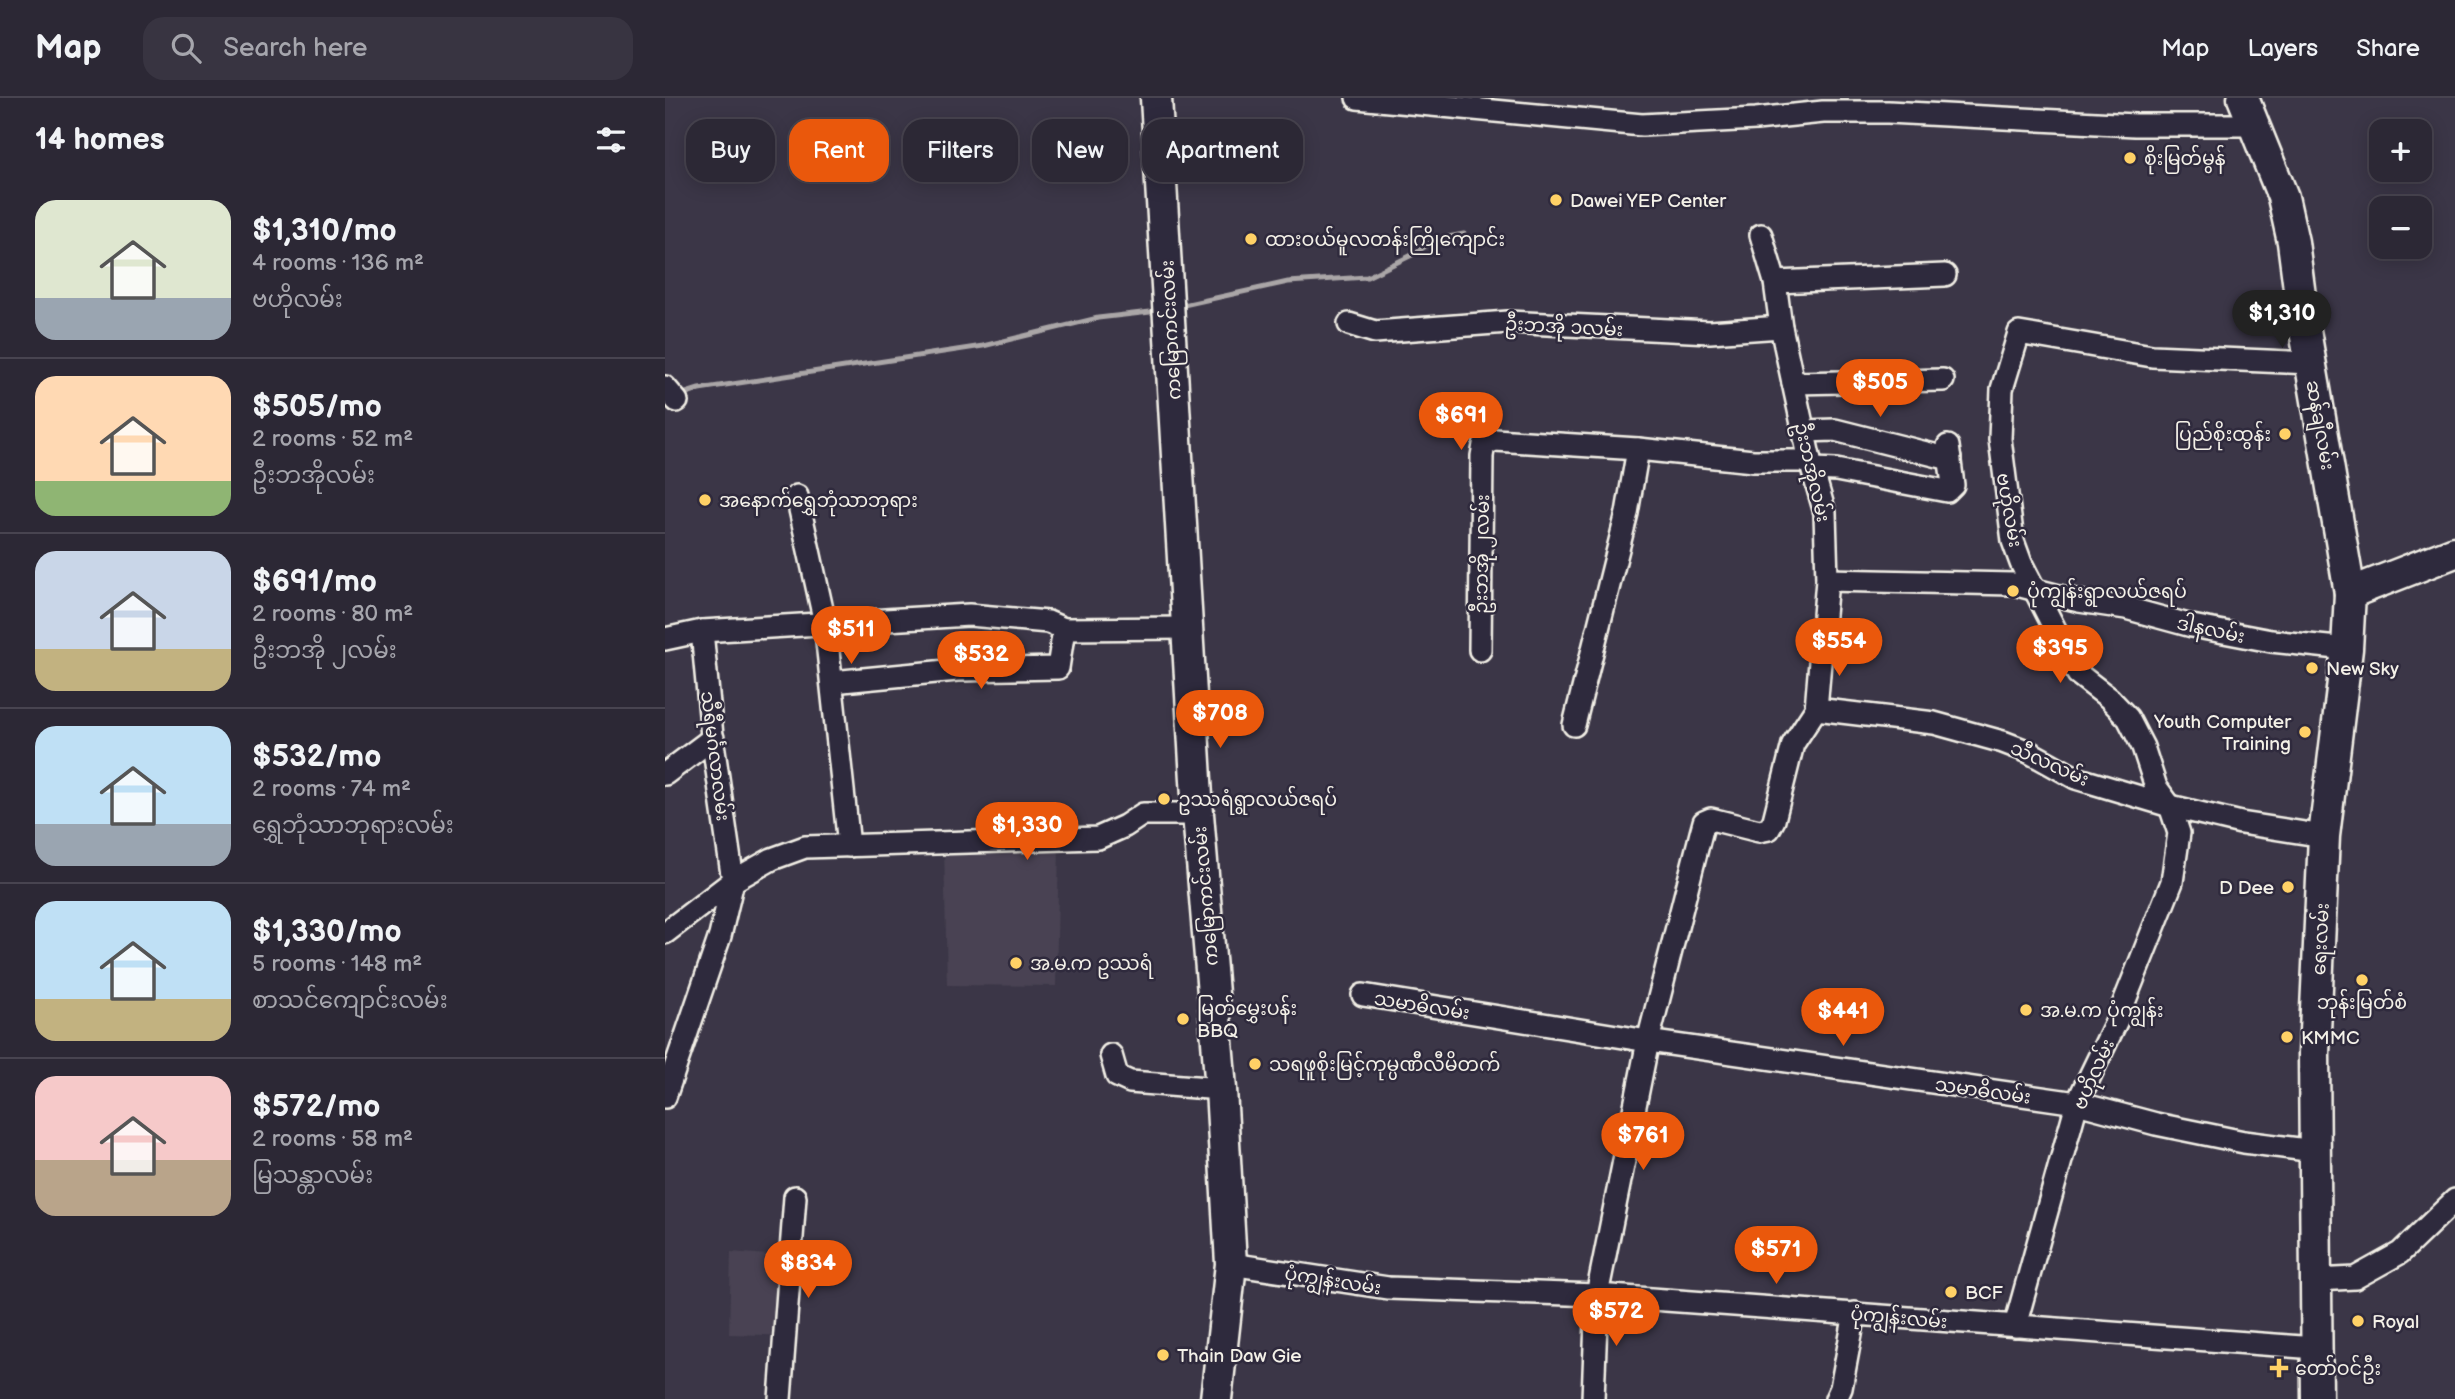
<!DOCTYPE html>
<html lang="en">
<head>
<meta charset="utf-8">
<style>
	body { margin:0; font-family:"Balsamiq Sans","Noto Sans Myanmar",sans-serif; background:#383441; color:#f1f3f6; height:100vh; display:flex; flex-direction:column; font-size:26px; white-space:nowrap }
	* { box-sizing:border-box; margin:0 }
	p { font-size:23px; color:#a6a6ad }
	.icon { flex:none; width:38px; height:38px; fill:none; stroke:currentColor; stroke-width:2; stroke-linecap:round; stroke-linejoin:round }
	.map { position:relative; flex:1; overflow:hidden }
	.details { display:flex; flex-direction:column; background:#2c2835; width:665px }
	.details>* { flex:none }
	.hud { position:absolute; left:21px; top:21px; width:665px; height:63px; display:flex; gap:14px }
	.fabs { position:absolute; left:1704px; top:21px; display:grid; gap:14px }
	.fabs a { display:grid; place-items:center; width:63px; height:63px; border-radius:14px; background:#2c2835; box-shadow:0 4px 18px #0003,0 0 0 2px #484450; font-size:35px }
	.price { position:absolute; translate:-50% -60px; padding:0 16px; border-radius:24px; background:#ea580c; color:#fff; font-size:23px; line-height:46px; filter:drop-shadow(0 2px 4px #0008) }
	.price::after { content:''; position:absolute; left:50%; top:42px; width:21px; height:16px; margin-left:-10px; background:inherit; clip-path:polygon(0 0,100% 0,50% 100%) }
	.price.selected { background:#222; color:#fff }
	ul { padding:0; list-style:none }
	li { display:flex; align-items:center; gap:21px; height:175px; padding:0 35px }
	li+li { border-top:2px solid #484450 }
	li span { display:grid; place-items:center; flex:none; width:196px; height:140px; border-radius:21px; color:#555 }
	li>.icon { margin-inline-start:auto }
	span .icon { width:84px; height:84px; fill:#fffc; stroke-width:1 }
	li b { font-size:30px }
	h2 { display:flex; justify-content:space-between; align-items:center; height:84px; padding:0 35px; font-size:30px }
	.tag { padding:0 24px; border-radius:21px; background:#2c2835; box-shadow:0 4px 18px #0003,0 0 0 2px #484450; font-size:24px; line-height:63px }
	.tag.selected { background:#ea580c; color:#fff }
	header { display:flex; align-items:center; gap:42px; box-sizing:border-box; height:98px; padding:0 35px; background:#2c2835; border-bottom:2px solid #484450 }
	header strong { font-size:33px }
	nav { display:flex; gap:38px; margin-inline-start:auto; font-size:24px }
	.search { width:490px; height:63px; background:#383441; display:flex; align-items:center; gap:18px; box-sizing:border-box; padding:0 24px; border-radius:21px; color:#a6a6ad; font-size:26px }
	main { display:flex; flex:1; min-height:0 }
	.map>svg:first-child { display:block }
	.built { fill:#484352 }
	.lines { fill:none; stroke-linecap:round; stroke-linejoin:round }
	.stream { stroke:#aaa6a7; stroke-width:5 }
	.street-casing { stroke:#f4f1e8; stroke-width:26 }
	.secondary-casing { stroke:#f4f1e8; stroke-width:35 }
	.street { stroke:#2f2a3d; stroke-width:21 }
	.secondary { stroke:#2f2a3d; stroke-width:30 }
	.poi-dot { fill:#ffd166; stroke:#2f2a3d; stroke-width:2.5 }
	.labels { text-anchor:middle; stroke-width:5; stroke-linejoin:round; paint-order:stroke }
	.poi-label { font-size:19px; fill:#f4f1e8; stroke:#2f2a3d; text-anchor:start }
	.street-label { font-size:19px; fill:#f4f1e8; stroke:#2f2a3d }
</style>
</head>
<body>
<header>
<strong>Map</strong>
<div class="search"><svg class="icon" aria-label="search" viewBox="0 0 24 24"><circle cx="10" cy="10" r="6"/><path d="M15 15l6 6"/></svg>Search here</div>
<nav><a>Map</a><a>Layers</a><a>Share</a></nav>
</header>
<main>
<section class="details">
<h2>14 homes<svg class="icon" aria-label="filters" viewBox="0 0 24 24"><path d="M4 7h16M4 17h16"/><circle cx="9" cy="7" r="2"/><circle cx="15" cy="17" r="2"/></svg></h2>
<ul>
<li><span style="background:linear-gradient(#dfe7d0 70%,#9aa5b1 0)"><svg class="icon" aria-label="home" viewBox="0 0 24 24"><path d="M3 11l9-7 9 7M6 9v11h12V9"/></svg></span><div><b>$1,310/mo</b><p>4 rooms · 136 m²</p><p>ဗဟိုလမ်း</p></div></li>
<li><span style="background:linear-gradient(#ffd9b3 75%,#8fb573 0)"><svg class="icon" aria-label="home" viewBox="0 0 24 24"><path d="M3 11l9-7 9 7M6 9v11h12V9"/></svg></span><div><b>$505/mo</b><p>2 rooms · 52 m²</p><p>ဦးဘအိုလမ်း</p></div></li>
<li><span style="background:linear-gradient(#c9d6e8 70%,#c2b280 0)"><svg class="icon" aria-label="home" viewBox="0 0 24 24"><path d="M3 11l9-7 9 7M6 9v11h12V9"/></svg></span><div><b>$691/mo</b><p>2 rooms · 80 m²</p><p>ဦးဘအို ၂လမ်း</p></div></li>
<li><span style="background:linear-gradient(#bfe0f5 70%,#9aa5b1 0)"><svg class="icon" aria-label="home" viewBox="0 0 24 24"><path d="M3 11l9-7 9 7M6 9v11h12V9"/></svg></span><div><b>$532/mo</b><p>2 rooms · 74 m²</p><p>ရွှေဘုံသာဘုရားလမ်း</p></div></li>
<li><span style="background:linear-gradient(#bfe0f5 70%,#c2b280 0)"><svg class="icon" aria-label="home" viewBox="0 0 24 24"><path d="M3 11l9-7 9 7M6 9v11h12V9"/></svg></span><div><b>$1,330/mo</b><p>5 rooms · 148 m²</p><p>စာသင်ကျောင်းလမ်း</p></div></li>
<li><span style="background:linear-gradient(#f6c9c9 60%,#b9a48a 0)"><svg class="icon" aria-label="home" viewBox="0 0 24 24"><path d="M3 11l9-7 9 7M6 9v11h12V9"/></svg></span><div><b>$572/mo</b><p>2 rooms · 58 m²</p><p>မြသန္တာလမ်း</p></div></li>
</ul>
</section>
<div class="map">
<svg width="1790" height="1301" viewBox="0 0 1790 1301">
	<rect width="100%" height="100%" fill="#3b3647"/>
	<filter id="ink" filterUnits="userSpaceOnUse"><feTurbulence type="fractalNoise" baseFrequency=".0143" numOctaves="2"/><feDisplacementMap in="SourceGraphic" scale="14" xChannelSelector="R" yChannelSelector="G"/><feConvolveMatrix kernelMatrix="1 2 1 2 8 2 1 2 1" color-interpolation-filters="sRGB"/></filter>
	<g filter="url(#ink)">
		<g class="built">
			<path d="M279,748H394L391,888L282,887Z"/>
			<path d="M66,1154L130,1159L129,1238L64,1236Z"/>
		</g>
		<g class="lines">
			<g class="stream">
				<path d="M514,208L623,184L702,179L747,157L772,141L799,136"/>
				<path d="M15,297L34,291L318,248L433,220L494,213"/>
			</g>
			<defs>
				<g id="street">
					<path d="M692,0L977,27L1091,21L1158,14H1223L1470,27H1591"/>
					<path d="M1110,184L1280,177"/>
					<path d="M684,226L710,234L843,224L1045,234L1116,229"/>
					<path d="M1128,285L1278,282"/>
					<path d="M0,289L12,303"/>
					<path d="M1138,333L1170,332L1285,361"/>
					<path d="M1149,371L1171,372L1282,393L1288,387L1283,348"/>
					<path d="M132,398L160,525L184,748"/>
					<path d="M1162,482L1348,486L1414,503L1461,510L1527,528L1606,543L1682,551"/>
					<path d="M0,541L37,533L304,517L383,524L399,531L522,530"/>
					<path d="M815,552L817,358L819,347L830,342L973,351L1088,363H1145"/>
					<path d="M167,584L292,572L393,570L399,531"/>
					<path d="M1151,611L1269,625L1338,644L1364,654L1411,680L1505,708L1576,725L1659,738"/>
					<path d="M909,627L962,415L973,351"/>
					<path d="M0,676L48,640"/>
					<path d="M0,835L68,783L107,761L140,749L433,740L460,728L478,716H533"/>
					<path d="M698,897L983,943L1412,1005L1491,1026L1579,1044L1650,1053"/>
					<path d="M446,957L452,978L465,984L556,991"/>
					<path d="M0,999L55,838L68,783L47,638L37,533"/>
					<path d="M566,1166L723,1190L932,1197L1651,1250"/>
					<path d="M1651,1182L1690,1180L1735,1155L1790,1102"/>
					<path d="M1350,1228L1412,1005L1452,922L1507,784L1514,735L1505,708L1491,689L1478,649L1463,620L1444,600L1413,576L1356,465L1348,443L1335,341L1337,291L1354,235L1487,258L1645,265"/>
					<path d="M115,1301L130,1099"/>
					<path d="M928,1301L932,1197L983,943L1036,735L1039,724L1046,721L1094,733L1104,731L1109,722L1128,646L1151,611L1162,482L1160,415L1145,363L1116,229L1110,184L1096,137"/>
					<path d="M1171,1301L1176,1290L1190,1215"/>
				</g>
				<g id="secondary">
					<path d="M491,0L533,716L556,991L566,1166L551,1301"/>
					<path d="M1578,0L1618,99L1628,144L1638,221L1685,495"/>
					<path d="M1652,1301L1649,955L1659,738L1682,551L1685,495L1790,454"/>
				</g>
			</defs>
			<use href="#street" class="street-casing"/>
			<use href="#secondary" class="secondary-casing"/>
			<use href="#street" class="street"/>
			<use href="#secondary" class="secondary"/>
		</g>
	</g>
	<g class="poi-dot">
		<circle cx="1465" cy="60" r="7"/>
		<circle cx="891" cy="102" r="7"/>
		<circle cx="586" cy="141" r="7"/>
		<circle cx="1620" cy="336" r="7"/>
		<circle cx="40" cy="402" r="7"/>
		<circle cx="1348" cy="493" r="7"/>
		<circle cx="1647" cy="570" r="7"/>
		<circle cx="1640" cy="634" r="7"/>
		<circle cx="499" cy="701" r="7"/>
		<circle cx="1623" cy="789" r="7"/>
		<circle cx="351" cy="865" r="7"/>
		<circle cx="1697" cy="882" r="7"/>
		<circle cx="1361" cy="912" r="7"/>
		<circle cx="518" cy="921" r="7"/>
		<circle cx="1622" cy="939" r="7"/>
		<circle cx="590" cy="966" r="7"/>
		<circle cx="1286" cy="1194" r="7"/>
		<circle cx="1693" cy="1223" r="7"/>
		<circle cx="498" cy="1257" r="7"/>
		<path d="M1610.5 1259.5h7v7h7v7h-7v7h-7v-7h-7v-7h7z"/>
	</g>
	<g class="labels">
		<g class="poi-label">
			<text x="1479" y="67">စိုးမြတ်မွန်</text>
			<text x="905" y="109">Dawei YEP Center</text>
			<text x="600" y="148">ထားဝယ်မူလတန်းကြိုကျောင်း</text>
			<text x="1606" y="343" text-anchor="end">ပြည်စိုးထွန်း</text>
			<text x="54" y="409">အနောက်ရွှေဘုံသာဘုရား</text>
			<text x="1362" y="500">ပုံကျွန်းရွာလယ်ဇရပ်</text>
			<text x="1661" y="577">New Sky</text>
			<text x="1626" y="630" text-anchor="end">Youth Computer<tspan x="1626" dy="22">Training</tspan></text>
			<text x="513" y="708">ဥဿရံရွာလယ်ဇရပ်</text>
			<text x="1609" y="796" text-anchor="end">D Dee</text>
			<text x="365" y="872">အ.မ.က ဥဿရံ</text>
			<text x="1697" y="911" text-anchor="middle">ဘုန်းမြတ်စံ</text>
			<text x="532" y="917">မြတ်မွှေးပန်း<tspan x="532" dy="22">BBQ</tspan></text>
			<text x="1375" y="919">အ.မ.က ပုံကျွန်း</text>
			<text x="1636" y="946">KMMC</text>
			<text x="604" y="973">သရဖူစိုးမြင့်ကုမ္ပဏီလီမိတက်</text>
			<text x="1300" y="1201">BCF</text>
			<text x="1707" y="1230">Royal</text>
			<text x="512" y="1264">Thain Daw Gie</text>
			<text x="1630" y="1277">တော်ဝင်ဦး</text>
		</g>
		<g class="street-label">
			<text transform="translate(899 228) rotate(3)" y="7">ဦးဘအို ၁လမ်း</text>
			<text transform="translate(505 232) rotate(-93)" y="7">ကမြောကင်းလမ်း</text>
			<text transform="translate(1656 327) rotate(80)" y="7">ဆန်ချီလမ်း</text>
			<text transform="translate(1148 374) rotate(77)" y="7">ဦးဘအိုလမ်း</text>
			<text transform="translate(1345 412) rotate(80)" y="7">ဗဟိုလမ်း</text>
			<text transform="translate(816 456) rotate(-89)" y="7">ဦးဘအို ၂လမ်း</text>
			<text transform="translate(1546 531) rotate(12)" y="7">ဒါနလမ်း</text>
			<text transform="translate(51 658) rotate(83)" y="7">သီရီမင်္ဂလာလမ်း</text>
			<text transform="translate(1385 665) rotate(24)" y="7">သီလလမ်း</text>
			<text transform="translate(540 798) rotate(-95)" y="7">ကမြောကင်းလမ်း</text>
			<text transform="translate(1655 841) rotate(-87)" y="7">ရေးလမ်း</text>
			<text transform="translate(757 907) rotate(9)" y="7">သမာဓိလမ်း</text>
			<text transform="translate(1428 976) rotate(-66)" y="7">ဗဟိုလမ်း</text>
			<text transform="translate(1318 992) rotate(8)" y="7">သမာဓိလမ်း</text>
			<text transform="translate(668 1182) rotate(9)" y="7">ပုံကျွန်းလမ်း</text>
			<text transform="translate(1234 1219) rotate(5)" y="7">ပုံကျွန်းလမ်း</text>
		</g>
	</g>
</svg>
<div class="fabs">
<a>+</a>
<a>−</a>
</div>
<b class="price selected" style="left:1617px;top:252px">$1,310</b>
<b class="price" style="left:1215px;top:321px">$505</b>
<b class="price" style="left:796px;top:354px">$691</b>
<b class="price" style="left:186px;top:568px">$511</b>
<b class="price" style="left:1174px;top:580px">$554</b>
<b class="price" style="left:1395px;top:587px">$395</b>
<b class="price" style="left:316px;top:593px">$532</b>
<b class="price" style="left:555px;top:652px">$708</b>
<b class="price" style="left:362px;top:764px">$1,330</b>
<b class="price" style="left:1178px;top:950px">$441</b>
<b class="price" style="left:978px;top:1074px">$761</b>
<b class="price" style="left:1111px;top:1188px">$571</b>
<b class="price" style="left:143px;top:1202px">$834</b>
<b class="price" style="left:951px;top:1250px">$572</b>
<div class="hud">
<a class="tag">Buy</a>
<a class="tag selected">Rent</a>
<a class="tag">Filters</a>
<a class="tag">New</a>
<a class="tag">Apartment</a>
</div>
</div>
</main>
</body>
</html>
